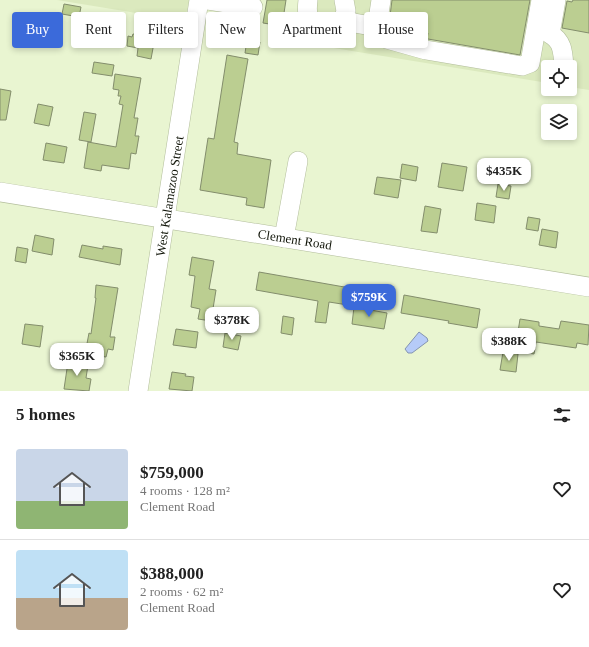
<!DOCTYPE html>
<html lang="en">
<head>
<meta charset="utf-8">
<style>
	body { margin:0; font-family:"Times New Roman",serif; background:#f6f6f6; color:#222; height:100vh; display:flex; flex-direction:column; font-size:15px; white-space:nowrap }
	* { box-sizing:border-box; margin:0 }
	p { font-size:13px; color:#767676 }
	.icon { flex:none; width:22px; height:22px; fill:none; stroke:currentColor; stroke-width:2; stroke-linecap:round; stroke-linejoin:round }
	.map { position:relative; height:391px; overflow:hidden }
	.panel { display:flex; flex-direction:column; background:#fff; flex:1 }
	.panel>* { flex:none }
	.banner { position:absolute; left:12px; top:12px; width:565px; height:36px; display:flex; gap:8px }
	.controls { position:absolute; left:541px; top:60px; display:grid; gap:8px }
	.controls a { display:grid; place-items:center; width:36px; height:36px; border-radius:4px; background:#fff; box-shadow:0 2px 6px #0003; font-size:20px }
	.price { position:absolute; translate:-50% -34px; padding:0 9px; border-radius:8px; background:#fff; color:#222; font-size:13px; line-height:26px; filter:drop-shadow(0 1px 2px #0008) }
	.price::after { content:''; position:absolute; left:50%; top:24px; width:12px; height:9px; margin-left:-6px; background:inherit; clip-path:polygon(0 0,100% 0,50% 100%) }
	.price.selected { background:#3b6ada; color:#fff }
	ul { padding:0; list-style:none }
	li { display:flex; align-items:center; gap:12px; height:100px; padding:0 16px }
	li+li { border-top:1px solid #e0e0e0 }
	li span { display:grid; place-items:center; flex:none; width:112px; height:80px; border-radius:4px; color:#555 }
	li>.icon { margin-inline-start:auto }
	span .icon { width:48px; height:48px; fill:#fffc; stroke-width:1 }
	li b { font-size:17px }
	h2 { display:flex; justify-content:space-between; align-items:center; height:48px; padding:0 16px; font-size:17px }
	.chip { padding:0 14px; border-radius:4px; background:#fff; box-shadow:0 2px 6px #0003; font-size:14px; line-height:36px }
	.chip.selected { background:#3b6ada; color:#fff }
	.map>svg:first-child { display:block }
	.built { fill:#dbe9be }
	.water { fill:#b6cbf8; stroke:#8494b0 }
	.building { fill:#bbce91; stroke:#838d6c }
	.lines { fill:none; stroke-linecap:round; stroke-linejoin:round }
	.minor-casing { stroke:#b2bd9b; stroke-width:20 }
	.minor { stroke:#fff; stroke-width:19 }
	.labels { text-anchor:middle; stroke-width:3; stroke-linejoin:round; paint-order:stroke }
	.street-label { font-size:13px; fill:#111509; stroke:#fff }
</style>
</head>
<body>
<div class="map">
<svg width="589" height="391" viewBox="0 0 589 391">
	<rect width="100%" height="100%" fill="#e9f5d1"/>
	<g class="built">
		<path d="M57,0H189L185,21Z"/>
		<path d="M304,0H589V90L570,87V67H548V83L297,42Z"/>
	</g>
	<path class="water" d="M419,332L427,338L428,341L412,353H408L405,349Z"/>
	<g class="building">
		<path d="M267,0H286L282,26L263,23Z"/>
		<path d="M392,0H530L520,55L428,39H427L428,33L392,27L389,24Z"/>
		<path d="M573,0H589V33L562,28L567,1L572,2Z"/>
		<path d="M64,4L81,7L79,17L62,14Z"/>
		<path d="M91,14L109,17L106,40L87,37Z"/>
		<path d="M141,30L156,32L151,59L137,56L138,48L127,46L128,36L132,37L133,34L140,35Z"/>
		<path d="M247,40L260,42L258,55L245,53Z"/>
		<path d="M227,55L248,59L234,142L238,143L237,154L271,160L264,208L246,205L247,198L200,190L208,138L214,139Z"/>
		<path d="M94,62L114,65L112,76L92,73Z"/>
		<path d="M115,74L141,78L134,118H138L135,136H139L136,154L131,153L129,169L102,165L101,171L84,168L88,142L116,147L123,105L119,104L121,96H118L119,90L113,89Z"/>
		<path d="M0,89L11,91L6,120H0Z"/>
		<path d="M38,104L53,107L49,126L34,123Z"/>
		<path d="M84,112L96,114L91,142L79,140Z"/>
		<path d="M46,143L67,147L64,163L43,160Z"/>
		<path d="M442,163L467,167L463,191L438,187Z"/>
		<path d="M402,164L418,167L416,181L400,178Z"/>
		<path d="M377,177L401,180L398,198L374,194Z"/>
		<path d="M498,184L511,186L509,199L496,197Z"/>
		<path d="M477,203L496,206L494,223L475,220Z"/>
		<path d="M425,206L441,209L437,233L421,231Z"/>
		<path d="M528,217L540,219L538,231L526,229Z"/>
		<path d="M542,229L558,232L556,248L539,245Z"/>
		<path d="M35,235L54,239L52,255L32,251Z"/>
		<path d="M82,245L103,249V246L122,249L120,265L79,257Z"/>
		<path d="M17,247L28,249L26,263L15,261Z"/>
		<path d="M192,257L214,261L209,289L216,290L211,321L198,319L200,309L191,307L195,276L189,275Z"/>
		<path d="M259,272L350,288L348,305L329,302L326,323L315,322L318,301L256,290Z"/>
		<path d="M96,285L118,288L110,337H115L113,350L108,349L106,357L85,354L89,333L91,334L96,298H95Z"/>
		<path d="M404,295L480,309L477,328L448,323L449,321L401,313Z"/>
		<path d="M354,307L387,313L384,329L352,324Z"/>
		<path d="M283,316L294,318L292,335L281,333Z"/>
		<path d="M520,319L539,322V326L559,329L561,321L589,325L588,345L577,343L576,348L536,342L534,354L515,351Z"/>
		<path d="M25,324L43,326L40,347L22,344Z"/>
		<path d="M176,329L198,332L196,348L173,345Z"/>
		<path d="M225,333L241,336L238,350L223,347Z"/>
		<path d="M503,352L518,354L516,372L500,370Z"/>
		<path d="M68,362L88,365L86,378L91,379L89,391L64,389Z"/>
		<path d="M172,372L186,374L185,376L194,377L192,391L169,389Z"/>
	</g>
	<g class="lines">
		<defs>
			<g id="minor">
				<path d="M208,0L253,7"/>
				<path d="M308,0C306,16 308,21 321,31L332,29L343,21L377,27L381,0"/>
				<path d="M556,0L550,34C563,41 563,53 564,67"/>
				<path d="M343,21L346,11L344,0"/>
				<path d="M377,27L387,39L426,50L522,66L530,63L541,0"/>
				<path d="M0,192L589,287"/>
				<path d="M284,238L298,161"/>
				<path d="M138,391L199,0"/>
			</g>
		</defs>
		<use href="#minor" class="minor-casing"/>
		<use href="#minor" class="minor"/>
	</g>
	<g class="labels">
		<g class="street-label">
			<text transform="translate(169 196) rotate(-81)" y="5">West Kalamazoo Street</text>
			<text transform="translate(295 239) rotate(9)" y="5">Clement Road</text>
		</g>
	</g>
</svg>
<div class="controls">
<a><svg class="icon" aria-label="locate" viewBox="0 0 24 24"><circle cx="12" cy="12" r="6"/><path d="M12 2v4M12 18v4M2 12h4M18 12h4"/></svg></a>
<a><svg class="icon" aria-label="layers" viewBox="0 0 24 24"><path d="M12 4l9 5-9 5-9-5zM3 14l9 5 9-5"/></svg></a>
</div>
<b class="price" style="left:504px;top:192px">$435K</b>
<b class="price selected" style="left:369px;top:318px">$759K</b>
<b class="price" style="left:232px;top:341px">$378K</b>
<b class="price" style="left:509px;top:362px">$388K</b>
<b class="price" style="left:77px;top:377px">$365K</b>
<div class="banner">
<a class="chip selected">Buy</a>
<a class="chip">Rent</a>
<a class="chip">Filters</a>
<a class="chip">New</a>
<a class="chip">Apartment</a>
<a class="chip">House</a>
</div>
</div>
<section class="panel">
<h2>5 homes<svg class="icon" aria-label="filters" viewBox="0 0 24 24"><path d="M4 7h16M4 17h16"/><circle cx="9" cy="7" r="2"/><circle cx="15" cy="17" r="2"/></svg></h2>
<ul>
<li><span style="background:linear-gradient(#c9d6e8 65%,#8fb573 0)"><svg class="icon" aria-label="home" viewBox="0 0 24 24"><path d="M3 11l9-7 9 7M6 9v11h12V9"/></svg></span><div><b>$759,000</b><p>4 rooms · 128 m²</p><p>Clement Road</p></div><svg class="icon" aria-label="heart" viewBox="0 0 24 24"><path d="M12 20l-8-8c-3-5 5-10 8-4 3-6 11-1 8 4z"/></svg></li>
<li><span style="background:linear-gradient(#bfe0f5 60%,#b9a48a 0)"><svg class="icon" aria-label="home" viewBox="0 0 24 24"><path d="M3 11l9-7 9 7M6 9v11h12V9"/></svg></span><div><b>$388,000</b><p>2 rooms · 62 m²</p><p>Clement Road</p></div><svg class="icon" aria-label="heart" viewBox="0 0 24 24"><path d="M12 20l-8-8c-3-5 5-10 8-4 3-6 11-1 8 4z"/></svg></li>
</ul>
</section>
</body>
</html>
